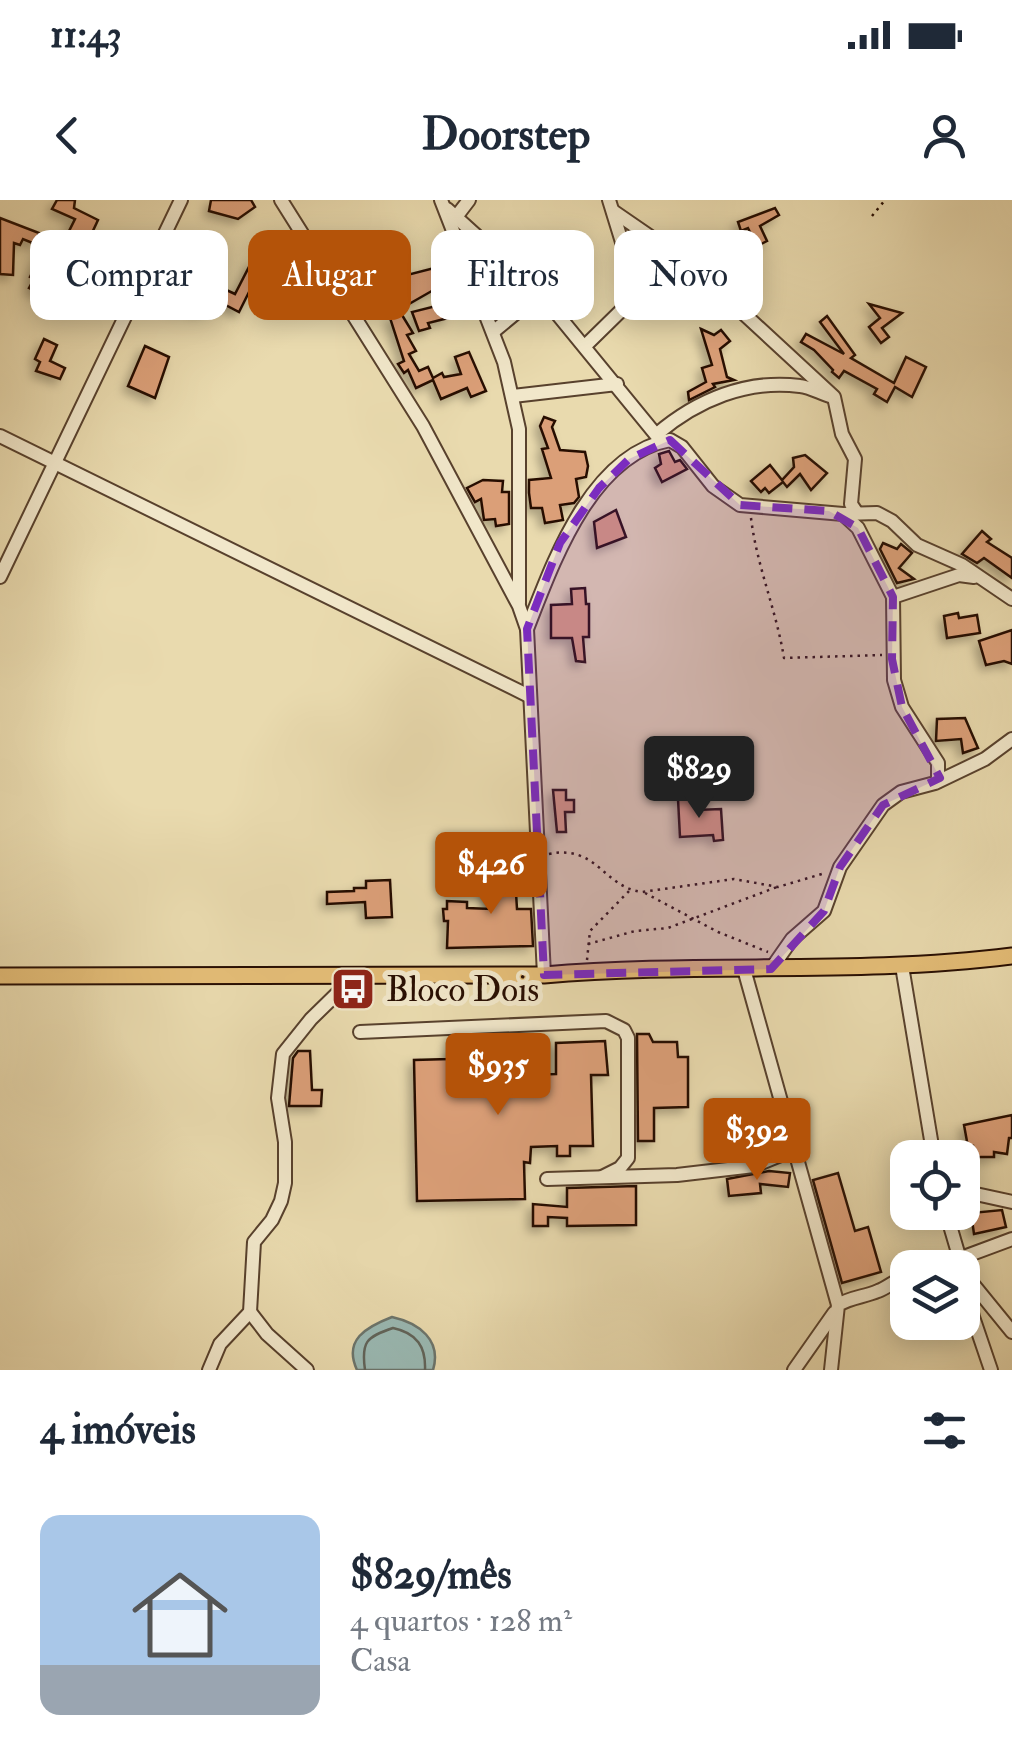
<!DOCTYPE html>
<html lang="pt">
<head>
<meta charset="utf-8">
<style>
	body { margin:0; font-family:"IM FELL Double Pica",serif; background:#f6f6f7; color:#1f2937; height:100vh; display:flex; flex-direction:column; font-size:38px; white-space:nowrap }
	* { box-sizing:border-box; margin:0 }
	p { font-size:32px; color:#747a83 }
	.icon { flex:none; width:55px; height:55px; fill:none; stroke:currentColor; stroke-width:2; stroke-linecap:round; stroke-linejoin:round }
	.map { position:relative; height:1170px; overflow:hidden }
	.side { display:flex; flex-direction:column; background:#fff; flex:1 }
	.side>* { flex:none }
	.top-card { position:absolute; left:30px; top:30px; width:952px; height:90px; display:flex; gap:20px }
	.tools { position:absolute; left:890px; top:940px; display:grid; gap:20px }
	.tools a { display:grid; place-items:center; width:90px; height:90px; border-radius:20px; background:#fff; box-shadow:0 5px 25px #0003; font-size:50px }
	.price { position:absolute; translate:-50% -85px; padding:0 22px; border-radius:10px; background:#b45309; color:#fff; font-size:32px; line-height:65px; filter:drop-shadow(0 2px 5px #0008) }
	.price::after { content:''; position:absolute; left:50%; top:60px; width:30px; height:22px; margin-left:-15px; background:inherit; clip-path:polygon(0 0,100% 0,50% 100%) }
	.price.current { background:#222; color:#fff }
	ul { padding:0; list-style:none }
	li { display:flex; align-items:center; gap:30px; height:250px; padding:0 40px }
	li+li { border-top:2px solid #e0e1e3 }
	li span { display:grid; place-items:center; flex:none; width:280px; height:200px; border-radius:20px; color:#555 }
	li>.icon { margin-inline-start:auto }
	span .icon { width:120px; height:120px; fill:#fffc; stroke-width:1 }
	li b { font-size:42px }
	h2 { display:flex; justify-content:space-between; align-items:center; height:120px; padding:0 40px; font-size:42px }
	.tag { padding:0 35px; border-radius:20px; background:#fff; box-shadow:0 5px 25px #0003; font-size:35px; line-height:90px }
	.tag.current { background:#b45309; color:#fff }
	.status { display:flex; justify-content:space-between; align-items:center; height:70px; padding:0 50px; background:#fff; direction:ltr }
	.status svg { height:28px; fill:currentColor }
	header { display:flex; justify-content:space-between; align-items:center; height:130px; padding:0 40px; background:#fff; font-size:45px; font-weight:700 }
	.map>svg:first-child { display:block }
	.water { fill:#9ab9b3; stroke:#6c756c; stroke-width:2.5 }
	.lines { fill:none; stroke-linecap:round; stroke-linejoin:round }
	.shore { stroke:#61645a; stroke-width:2.5 }
	.building { fill:#db9f78; stroke:#280e02; stroke-width:2.5; filter:url(#shadow) }
	.minor-casing { stroke:#58412d; stroke-width:16 }
	.major-casing { stroke:#280e02; stroke-width:19 }
	.path { stroke:#280e02; stroke-width:2.5; stroke-dasharray:2.5 5; stroke-linecap:butt }
	.minor { stroke:#f1e7ca; stroke-width:12 }
	.major { stroke:#e4bd77; stroke-width:15 }
	.marked { fill:#7b2cbf; fill-opacity:0.2; stroke:#7b2cbf; stroke-width:8; stroke-dasharray:20 12; stroke-linejoin:round }
	.labels { text-anchor:middle; stroke-width:10; stroke-linejoin:round; paint-order:stroke }
	.poi-label { font-size:35px; fill:#280e02; stroke:#f1e7ca; text-anchor:start }
</style>
</head>
<body>
<div class="status"><b>11:43</b><svg viewBox="0 0 49 12"><path d="M0 12V9h3v3zM5 12V6h3v6zM10 12V3h3v9zM15 12V0h3v12zM26 1h20v11H26zM47 4h2v5h-2z"/></svg></div>
<header><svg class="icon" aria-label="back" viewBox="0 0 24 24"><path d="M15 5l-7 7 7 7"/></svg>Doorstep<svg class="icon" aria-label="person" viewBox="0 0 24 24"><circle cx="12" cy="8" r="4"/><path d="M4 21q1-7 8-7t8 7"/></svg></header>
<div class="map">
<svg width="1012" height="1170" viewBox="0 0 1012 1170">
	<defs>
		<filter id="shadow"><feDropShadow dx="-5" dy="5" stdDeviation="5" flood-color="#0004"/></filter>
	</defs>
	<rect width="100%" height="100%" fill="#e9daae"/>
	<filter id="stains"><feTurbulence type="fractalNoise" baseFrequency=".002" numOctaves="4"/><feColorMatrix values="0 0 0 0 .2 0 0 0 0 .09 0 0 0 0 .02 0 0 0 .5 -.17"/></filter>
	<radialGradient id="worn" r=".72"><stop offset=".6" stop-color="#630" stop-opacity="0"/><stop offset="1" stop-color="#630" stop-opacity=".3"/></radialGradient>
	<path class="water" d="M392,1117C419,1123 442,1140 433,1170H357C343,1140 366,1127 392,1117Z"/>
	<g class="lines">
		<path class="shore" d="M365,1170C361,1142 366,1137 393,1128C417,1133 426,1147 425,1170"/>
	</g>
	<g class="building">
		<path d="M57,0H75L74,8L98,20L91,35L86,33L62,76L80,85L71,104L62,100L60,104L29,88L34,79L30,77L48,41L61,47L75,19L52,9Z"/>
		<path d="M211,0H251L255,7L238,19L209,11Z"/>
		<path d="M775,8L779,15L760,26L767,41L757,46L748,28L741,31L738,22Z"/>
		<path d="M0,18L39,33L35,44L23,39L20,45L14,43L13,75L0,74Z"/>
		<path d="M475,47L493,64L488,68L500,99L507,77L525,93L496,114L471,50Z"/>
		<path d="M361,50L371,67L360,73L358,69L343,77L335,64Z"/>
		<path d="M252,61L262,66L239,112L216,100L206,110L200,107L198,111L179,105L178,109L168,105L172,97L163,93L168,83L183,81L185,85L194,80L200,83L203,79L235,94Z"/>
		<path d="M446,65L451,80L409,104L399,77Z"/>
		<path d="M444,104L448,118L428,123L430,128L419,131L412,112Z"/>
		<path d="M869,104L902,113L882,128L889,137L881,143L869,127L880,118Z"/>
		<path d="M402,115L413,133L407,135L416,151L409,154L419,171L428,167L433,178L442,173L444,177L461,174L455,157L469,152L486,191L471,197L467,188L441,199L433,180L416,188L408,170L404,173L398,164L404,161L390,118Z"/>
		<path d="M827,116L855,155L851,158L894,183L906,157L926,167L912,197L895,187L887,202L874,194L877,189L844,171L839,178L832,172L833,170L814,150L801,142L806,134L844,154L820,122Z"/>
		<path d="M701,129L714,135L721,130L730,141L720,149L727,177L734,180L713,184L715,187L689,200L688,192L706,182L702,168L712,165Z"/>
		<path d="M44,139L57,145L50,161L65,168L60,179L36,171L40,162L35,159Z"/>
		<path d="M145,146L169,157L155,198L128,186Z"/>
		<path d="M544,217L555,221L552,227L560,250L585,252L588,266L586,277L576,279L579,297L574,303L560,305L563,320L545,323L542,308H531L529,293V280L551,278L542,249L548,248L540,226Z"/>
		<path d="M669,251L675,262L680,260L687,269L662,282L655,268L661,264L659,254Z"/>
		<path d="M805,255L827,273L811,290L800,274L787,287L783,282L769,293L765,288L761,292L751,281L770,265L782,280L794,267L793,258Z"/>
		<path d="M483,280L503,281L502,292H509V324L496,326L495,319L484,320L481,299L475,302L467,288Z"/>
		<path d="M616,310L626,337L597,348L594,322Z"/>
		<path d="M982,331L991,339L987,342L1012,358V378L984,358L977,363L962,354Z"/>
		<path d="M883,343L897,349L901,344L912,353L899,368L914,379L897,383L880,349Z"/>
		<path d="M585,388L586,404H589V437H583L585,462L576,461L572,438H551V405L572,404L571,389Z"/>
		<path d="M958,413L959,418L977,415L980,433L947,438L944,416Z"/>
		<path d="M1012,430V464L1004,461L986,465L979,441Z"/>
		<path d="M965,518L978,548L963,553L961,539L936,541L937,519Z"/>
		<path d="M553,590H566V600H574V612H565L566,632H557Z"/>
		<path d="M695,598L696,610L721,609L723,640L714,641L713,635L680,637L678,599Z"/>
		<path d="M518,664L519,676H515L517,709H531L533,746L447,748L448,721H444L443,709H447V701L467,702V708L491,709L485,688L495,685L494,665Z"/>
		<path d="M390,680L392,717L366,718L365,702L327,704V692L354,691V688H366V681Z"/>
		<path d="M637,834H649L653,842H677L678,857H688V907L654,908V941H638Z"/>
		<path d="M475,837H487L488,849H517V871H522V875L556,874V843L605,841L608,875H591L593,946H570V956H557V946L531,947L530,963L524,962L525,999L417,1001L414,860L449,859V850L476,849Z"/>
		<path d="M298,851H310L312,890H322L321,906H289L293,858Z"/>
		<path d="M1012,915V938H1009L1007,954L994,952V957H974L973,946L968,947L964,925Z"/>
		<path d="M769,971L790,973L788,987L760,984L761,993L729,996L727,979Z"/>
		<path d="M838,973L855,1031L868,1027L881,1072L842,1083L813,980Z"/>
		<path d="M636,986V1025L567,1026V1018L548,1017V1026H533V1004L567,1007V988Z"/>
		<path d="M1002,1010L1006,1027L974,1034L971,1013Z"/>
	</g>
	<g class="lines">
		<defs>
			<g id="minor">
				<path d="M281,0L423,226L519,406L527,429L544,775"/>
				<path d="M441,0L504,162L519,229V403"/>
				<path d="M447,9L540,93L661,241"/>
				<path d="M613,11L690,64L834,197L842,234L855,259L851,304L857,313"/>
				<path d="M456,17L469,0"/>
				<path d="M493,132L540,93"/>
				<path d="M586,145L638,94L609,0"/>
				<path d="M513,196L617,184"/>
				<path d="M657,234C697,200 747,179 800,186C810,187 820,193 830,196"/>
				<path d="M0,236L529,496"/>
				<path d="M843,314L858,328L893,397L894,480L902,507L938,563V581"/>
				<path d="M0,377L181,0"/>
				<path d="M893,397L959,375L974,377"/>
				<path d="M527,429C553,363 590,255 670,240L682,247L713,286L740,305L843,314L877,313L892,321L917,345L962,365L1012,399"/>
				<path d="M902,766L934,958"/>
				<path d="M744,769L838,1105"/>
				<path d="M771,769L792,739L824,711L840,667L883,605L901,592L935,583L985,559L1012,539"/>
				<path d="M360,832L606,821L624,830L628,838V958L620,968L602,977"/>
				<path d="M547,979L677,975L754,966L783,954L792,941"/>
				<path d="M962,991L1012,1002"/>
				<path d="M946,1012L961,1063"/>
				<path d="M934,1068L1012,1039"/>
				<path d="M962,1070L973,1117L991,1170"/>
				<path d="M968,1078L1012,1132"/>
				<path d="M250,1112L267,1134L307,1170"/>
				<path d="M209,1170L220,1144L250,1112L254,1042L272,1020L281,1001L285,983V942L278,898L283,854L311,819L356,775"/>
				<path d="M794,1170L834,1113"/>
				<path d="M831,1170L838,1105C851,1097 864,1097 878,1091C889,1087 896,1079 908,1076"/>
			</g>
			<path id="major" d="M0,776L544,775C700,761 856,776 1012,756"/>
		</defs>
		<use href="#minor" class="minor-casing"/>
		<use href="#major" class="major-casing"/>
		<g class="path">
			<path d="M872,16L885,0"/>
			<path d="M751,318C757,367 776,409 784,458L882,455"/>
			<path d="M549,654C597,644 603,687 642,692L734,679L778,687L825,673"/>
			<path d="M645,693L718,732L768,752"/>
			<path d="M588,744L635,731L668,728L777,687"/>
			<path d="M587,760L590,731L630,690"/>
		</g>
		<use href="#minor" class="minor"/>
		<use href="#major" class="major"/>
	</g>
	<path class="marked" d="M670,240L740,305L829,311L858,328L893,397L892,459L902,507L940,578L883,605L840,667L824,711L771,769L544,775L527,429L560,343L599,288L629,259Z"/>
	<defs>
		<symbol id="bus-square" viewBox="-11 -11 22 22"><rect x="-9" y="-9" width="18" height="18" rx="4" fill="#8f2418" stroke="#f1e7ca"/><path d="M-5-6H5V4H4V6H2V4H-2V6H-4V4H-5ZM-3.5-4V0h7V-4ZM-3.5 1.2v1.5H-2V1.2ZM2 1.2v1.5H3.5V1.2Z" fill="#fff"/></symbol>
	</defs>
	<g fill-rule="evenodd">
		<use href="#bus-square" x="328" y="764" width="50" height="50"/>
	</g>
	<g class="labels">
		<g class="poi-label">
			<text x="386" y="801">Bloco Dois</text>
		</g>
	</g>
	<rect width="100%" height="100%" filter="url(#stains)"/>
	<rect width="100%" height="100%" fill="url(#worn)"/>
</svg>
<div class="tools">
<a><svg class="icon" aria-label="locate" viewBox="0 0 24 24"><circle cx="12" cy="12" r="6"/><path d="M12 2v4M12 18v4M2 12h4M18 12h4"/></svg></a>
<a><svg class="icon" aria-label="layers" viewBox="0 0 24 24"><path d="M12 4l9 5-9 5-9-5zM3 14l9 5 9-5"/></svg></a>
</div>
<b class="price current" style="left:699px;top:621px">$829</b>
<b class="price" style="left:491px;top:717px">$426</b>
<b class="price" style="left:498px;top:918px">$935</b>
<b class="price" style="left:757px;top:983px">$392</b>
<div class="top-card">
<a class="tag">Comprar</a>
<a class="tag current">Alugar</a>
<a class="tag">Filtros</a>
<a class="tag">Novo</a>
</div>
</div>
<section class="side">
<h2>4 imóveis<svg class="icon" aria-label="filters" viewBox="0 0 24 24"><path d="M4 7h16M4 17h16"/><circle cx="9" cy="7" r="2"/><circle cx="15" cy="17" r="2"/></svg></h2>
<ul>
<li><span style="background:linear-gradient(#a9c7e8 75%,#9aa5b1 0)"><svg class="icon" aria-label="home" viewBox="0 0 24 24"><path d="M3 11l9-7 9 7M6 9v11h12V9"/></svg></span><div><b>$829/mês</b><p>4 quartos · 128 m²</p><p>Casa</p></div></li>
</ul>
</section>
</body>
</html>
